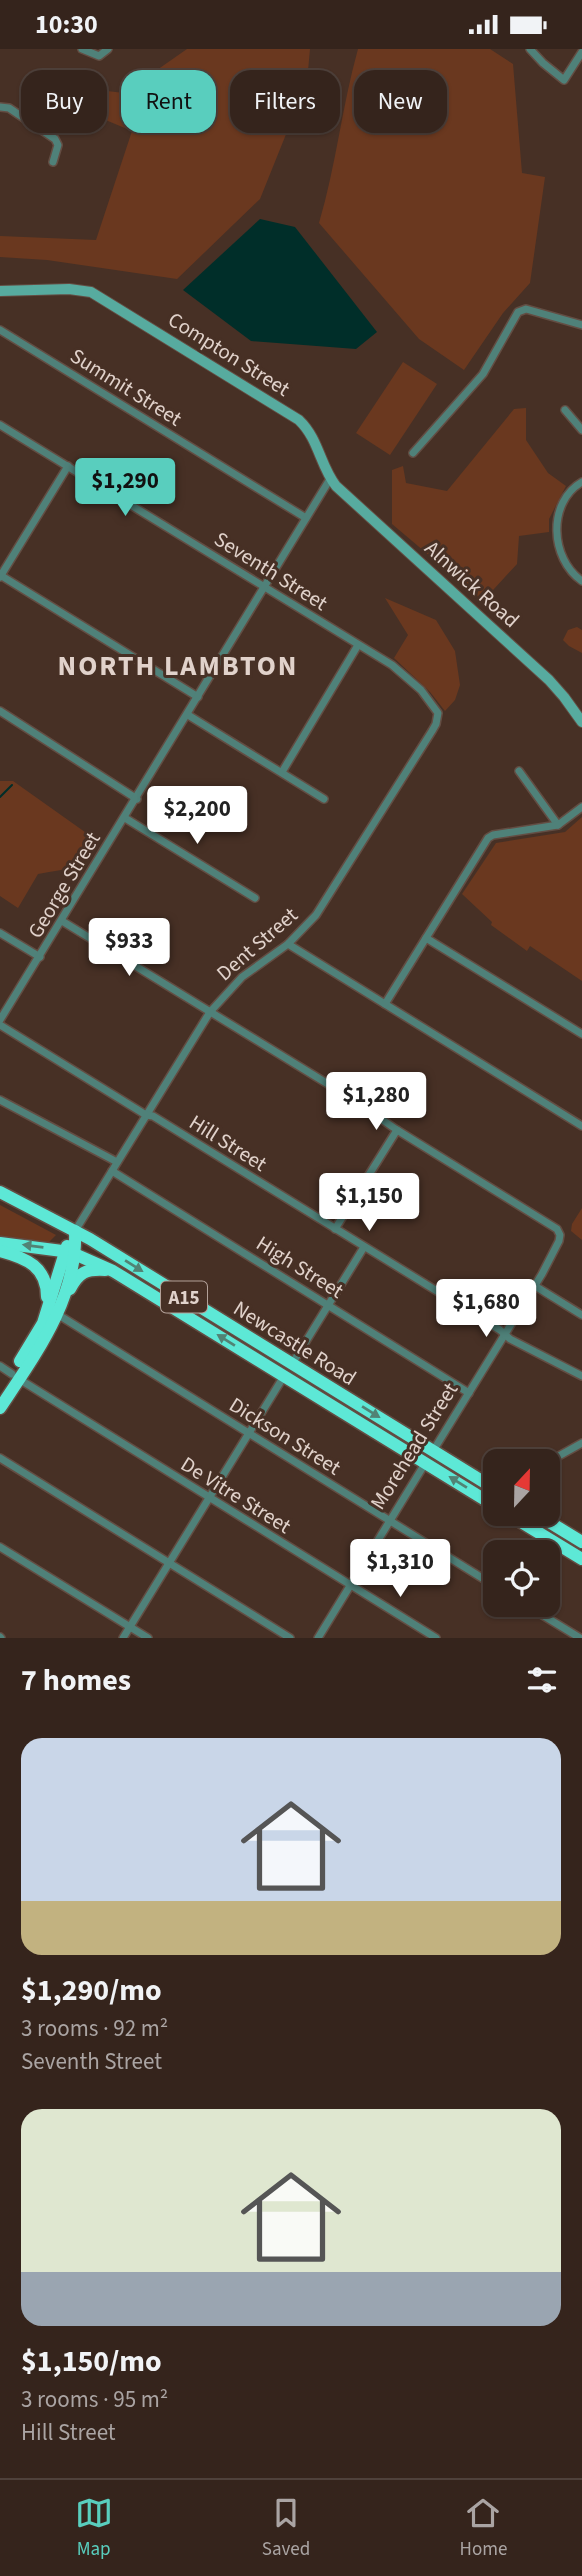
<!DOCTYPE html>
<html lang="en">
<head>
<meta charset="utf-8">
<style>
	body { margin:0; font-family:"Source Sans 3",sans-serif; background:#403029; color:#f1f3f6; height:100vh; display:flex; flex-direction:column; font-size:26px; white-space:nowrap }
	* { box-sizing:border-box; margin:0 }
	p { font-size:23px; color:#aaa4a3 }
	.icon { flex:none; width:38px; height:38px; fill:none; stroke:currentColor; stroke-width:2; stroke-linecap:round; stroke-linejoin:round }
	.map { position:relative; height:1589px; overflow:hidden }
	.panel { display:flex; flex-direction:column; background:#35241c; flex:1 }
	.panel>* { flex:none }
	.guide { position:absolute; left:21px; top:21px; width:541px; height:63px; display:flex; gap:14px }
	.needle { width:46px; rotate:22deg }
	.tools { position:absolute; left:483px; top:1400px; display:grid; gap:14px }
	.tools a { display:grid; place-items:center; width:77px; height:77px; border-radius:14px; background:#35241c; box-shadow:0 2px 5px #0004,0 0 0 2px #4f413b; font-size:35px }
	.price { position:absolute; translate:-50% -60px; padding:0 16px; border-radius:7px; background:#fff; color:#222; font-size:23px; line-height:46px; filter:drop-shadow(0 2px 4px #0008) }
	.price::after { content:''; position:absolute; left:50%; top:42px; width:21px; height:16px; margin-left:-10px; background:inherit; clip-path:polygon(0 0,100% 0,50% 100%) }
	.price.selected { background:#59cebe; color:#111 }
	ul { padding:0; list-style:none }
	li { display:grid; align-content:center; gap:14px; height:371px; padding:0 21px }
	li span { display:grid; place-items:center; height:217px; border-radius:21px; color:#555 }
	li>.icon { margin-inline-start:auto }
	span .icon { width:126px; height:126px; fill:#fffc; stroke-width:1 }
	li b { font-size:30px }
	h2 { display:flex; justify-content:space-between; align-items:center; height:84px; padding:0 21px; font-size:30px }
	.chip { padding:0 24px; border-radius:21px; background:#35241c; box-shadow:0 2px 5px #0004,0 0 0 2px #4f413b; font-size:24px; line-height:63px }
	.chip.selected { background:#59cebe; color:#111 }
	.status { display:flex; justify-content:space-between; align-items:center; height:49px; padding:0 35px; background:#35241c; direction:ltr }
	.status svg { height:19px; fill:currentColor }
	.tab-bar { display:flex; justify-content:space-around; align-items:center; height:98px; border-top:2px solid #4f413b; background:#35241c; font-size:19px; color:#aaa4a3 }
	.tab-bar a { display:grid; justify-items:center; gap:4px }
	.tab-bar .selected { color:#59cebe }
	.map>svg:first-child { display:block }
	.green { fill:#6a381f }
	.water { fill:#002e29 }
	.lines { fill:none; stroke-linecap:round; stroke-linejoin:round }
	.stream { stroke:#002e29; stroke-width:2 }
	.street-casing { stroke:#634d43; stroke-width:10 }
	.secondary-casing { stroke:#634d43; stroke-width:12 }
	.highway-casing { stroke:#634d43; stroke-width:15 }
	.street { stroke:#4f8179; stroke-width:7 }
	.secondary { stroke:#57ab9f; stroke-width:10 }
	.highway { stroke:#5de8d6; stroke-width:12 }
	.oneway { fill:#518375 }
	.labels { text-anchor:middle; stroke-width:6; stroke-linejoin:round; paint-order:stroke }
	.shield { fill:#473025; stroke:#b3a199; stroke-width:2 }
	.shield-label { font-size:19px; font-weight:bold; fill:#e1d2cb }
	.street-label { font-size:21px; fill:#e1d2cb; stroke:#473025 }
	.district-label { font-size:28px; font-weight:bold; letter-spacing:2px; fill:#e1d2cb; stroke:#473025 }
</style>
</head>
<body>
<div class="status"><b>10:30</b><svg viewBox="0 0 49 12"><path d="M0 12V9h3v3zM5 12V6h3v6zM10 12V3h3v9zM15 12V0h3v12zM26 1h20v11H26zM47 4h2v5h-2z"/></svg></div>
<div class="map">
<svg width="582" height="1589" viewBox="0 0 582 1589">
	<rect width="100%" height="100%" fill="#473025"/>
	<g class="green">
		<path d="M187,0H310L307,33L260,150L177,230L47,211L0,208V187L96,191L132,82L96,67L107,42L124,44Z"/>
		<path d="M358,0H490L513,15L522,124L545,128L530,234L503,264L464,321L419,290L319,174C336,117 342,57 358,0Z"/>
		<path d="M403,313L437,335L390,406L356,384Z"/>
		<path d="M526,359V391L548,424L566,437L549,470V483L519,487L517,515L483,552L392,475V421L403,417L406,434L447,442L514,360Z"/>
		<path d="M385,549L436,571L455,602L460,636L455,651L445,662L430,643L394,609L408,586Z"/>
		<path d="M577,578L582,581V604L569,597L563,591L568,581Z"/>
		<path d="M0,732H13L99,793C80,822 70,819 38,825L18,859L0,847Z"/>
		<path d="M582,768V932L530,897L527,902L491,876L492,873L462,845L496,794L565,783Z"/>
		<path d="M0,1156L56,1186L49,1193L0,1189Z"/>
		<path d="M582,1159V1191L571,1182L572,1175Z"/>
	</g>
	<path class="water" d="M260,170L295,178L377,283L356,300L251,292L183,241Z"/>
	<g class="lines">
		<path class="stream" d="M0,748L12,736"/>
		<defs>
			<g id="street">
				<path d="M82,0L99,7L108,0"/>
				<path d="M530,0L543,14L564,31L582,3"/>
				<path d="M0,58L9,59L55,90L58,96L53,113"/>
				<path d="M0,281L306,469"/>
				<path d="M565,361L582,381"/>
				<path d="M0,376L392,616L421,641L438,664L436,675L432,682L316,866L288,895L242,928L210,963L75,1182"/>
				<path d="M413,404L483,325L518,263L526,260L582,276"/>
				<path d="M582,433C547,453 550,510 582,532"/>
				<path d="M0,526L198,648"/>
				<path d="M0,528L68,417"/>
				<path d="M0,662L137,750"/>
				<path d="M188,666L324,750"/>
				<path d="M519,722L558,776"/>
				<path d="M282,723L358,596"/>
				<path d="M125,769L255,849"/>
				<path d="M62,872L354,1051L397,1081L557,1180L560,1186L559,1192L542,1225L433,1402"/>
				<path d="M0,884L40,908"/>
				<path d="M426,889L582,985"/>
				<path d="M288,895L582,1077"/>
				<path d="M385,955L488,789L493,786L558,776L582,758"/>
				<path d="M0,971L330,430"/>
				<path d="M0,976L146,1066L153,1067L500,1281L510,1290L582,1327"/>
				<path d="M0,1051L117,1113"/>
				<path d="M112,1122L469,1344"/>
				<path d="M335,1180L397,1081"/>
				<path d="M535,1237L582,1266"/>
				<path d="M57,1265L495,1537"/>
				<path d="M292,1315L364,1198"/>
				<path d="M0,1317L12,1325"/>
				<path d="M19,1330L436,1589"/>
				<path d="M0,1409L290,1589"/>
				<path d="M548,1413L582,1394"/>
				<path d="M0,1498L148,1589"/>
				<path d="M526,1556L580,1589"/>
				<path d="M0,1588L1,1589"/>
				<path d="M123,1589L284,1327"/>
				<path d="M318,1589L426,1413"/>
			</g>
			<path id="secondary" d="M0,242L69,240L91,243L299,371C319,390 320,417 336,437L549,631L564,648L582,673"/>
			<g id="highway">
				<path d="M0,1143L90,1190L495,1440"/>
				<path d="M0,1194L70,1203L113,1222L495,1457"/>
				<path d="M0,1202C27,1209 47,1218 47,1248"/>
				<path d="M70,1240C79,1223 86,1220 105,1221"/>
				<path d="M20,1312L43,1274L67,1197"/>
				<path d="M0,1359C35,1306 78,1249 75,1182"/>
				<path d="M508,1465L582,1510"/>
				<path d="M536,1465L582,1493"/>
			</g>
		</defs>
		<use href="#street" class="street-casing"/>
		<use href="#secondary" class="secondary-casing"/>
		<use href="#highway" class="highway-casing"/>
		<use href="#street" class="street"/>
		<use href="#secondary" class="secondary"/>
		<use href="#highway" class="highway"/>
	</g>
	<defs><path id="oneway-solid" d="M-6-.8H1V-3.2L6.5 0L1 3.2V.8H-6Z" transform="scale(1.75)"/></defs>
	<g class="oneway">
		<use href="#oneway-solid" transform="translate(33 1197) rotate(-173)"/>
		<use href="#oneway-solid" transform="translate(134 1217) rotate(32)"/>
		<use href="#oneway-solid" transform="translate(226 1291) rotate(-148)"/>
		<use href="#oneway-solid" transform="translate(371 1363) rotate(32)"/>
		<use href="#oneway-solid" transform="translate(458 1433) rotate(-148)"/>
	</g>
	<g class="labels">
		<rect class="shield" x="161" y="1232.5" width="46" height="31" rx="5"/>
		<g class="shield-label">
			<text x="184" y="1255">A15</text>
		</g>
		<g class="street-label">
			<text transform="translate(229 305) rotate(32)" y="7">Compton Street</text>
			<text transform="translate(126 338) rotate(32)" y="7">Summit Street</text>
			<text transform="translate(271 522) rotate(32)" y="7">Seventh Street</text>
			<text transform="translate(472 535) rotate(42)" y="7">Alnwick Road</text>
			<text transform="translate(64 836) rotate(-59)" y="7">George Street</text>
			<text transform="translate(257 895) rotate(-41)" y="7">Dent Street</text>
			<text transform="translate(228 1094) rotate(32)" y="7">Hill Street</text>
			<text transform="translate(300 1218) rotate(32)" y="7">High Street</text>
			<text transform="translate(295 1294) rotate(32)" y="7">Newcastle Road</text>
			<text transform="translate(285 1387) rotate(32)" y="7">Dickson Street</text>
			<text transform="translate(414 1397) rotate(-58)" y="7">Morehead Street</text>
			<text transform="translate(236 1446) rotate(32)" y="7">De Vitre Street</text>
		</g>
		<g class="district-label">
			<text x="178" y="626">NORTH LAMBTON</text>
		</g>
	</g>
</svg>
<div class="tools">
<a><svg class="needle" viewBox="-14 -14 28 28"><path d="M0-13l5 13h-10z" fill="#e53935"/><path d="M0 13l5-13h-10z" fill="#aaa4a3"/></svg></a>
<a><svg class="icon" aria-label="locate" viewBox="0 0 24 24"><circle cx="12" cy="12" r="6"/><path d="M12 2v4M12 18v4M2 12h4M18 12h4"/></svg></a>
</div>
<b class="price selected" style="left:125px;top:469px">$1,290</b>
<b class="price" style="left:197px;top:797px">$2,200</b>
<b class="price" style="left:129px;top:929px">$933</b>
<b class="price" style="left:376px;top:1083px">$1,280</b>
<b class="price" style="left:369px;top:1184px">$1,150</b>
<b class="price" style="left:486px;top:1290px">$1,680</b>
<b class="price" style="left:400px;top:1550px">$1,310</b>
<div class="guide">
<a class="chip">Buy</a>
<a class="chip selected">Rent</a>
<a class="chip">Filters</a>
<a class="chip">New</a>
</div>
</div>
<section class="panel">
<h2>7 homes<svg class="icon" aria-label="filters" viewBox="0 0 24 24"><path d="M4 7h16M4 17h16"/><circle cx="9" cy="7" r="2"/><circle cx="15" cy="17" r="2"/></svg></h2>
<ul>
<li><span style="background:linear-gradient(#c9d6e8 75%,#c2b280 0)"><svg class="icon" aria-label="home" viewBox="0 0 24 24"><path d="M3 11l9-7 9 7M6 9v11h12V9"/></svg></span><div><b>$1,290/mo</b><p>3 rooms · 92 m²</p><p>Seventh Street</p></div></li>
<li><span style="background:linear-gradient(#dfe7d0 75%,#9aa5b1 0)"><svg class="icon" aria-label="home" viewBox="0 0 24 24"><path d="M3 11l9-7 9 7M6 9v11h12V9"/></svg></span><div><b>$1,150/mo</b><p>3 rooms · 95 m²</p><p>Hill Street</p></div></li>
</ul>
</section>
<nav class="tab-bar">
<a class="selected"><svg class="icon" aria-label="map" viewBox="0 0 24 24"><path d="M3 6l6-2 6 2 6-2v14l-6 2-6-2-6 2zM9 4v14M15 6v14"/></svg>Map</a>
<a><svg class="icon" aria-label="saved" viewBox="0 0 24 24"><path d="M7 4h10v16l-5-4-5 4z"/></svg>Saved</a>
<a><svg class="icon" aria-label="home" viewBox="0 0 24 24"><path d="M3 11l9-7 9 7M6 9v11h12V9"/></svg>Home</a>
</nav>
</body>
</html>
